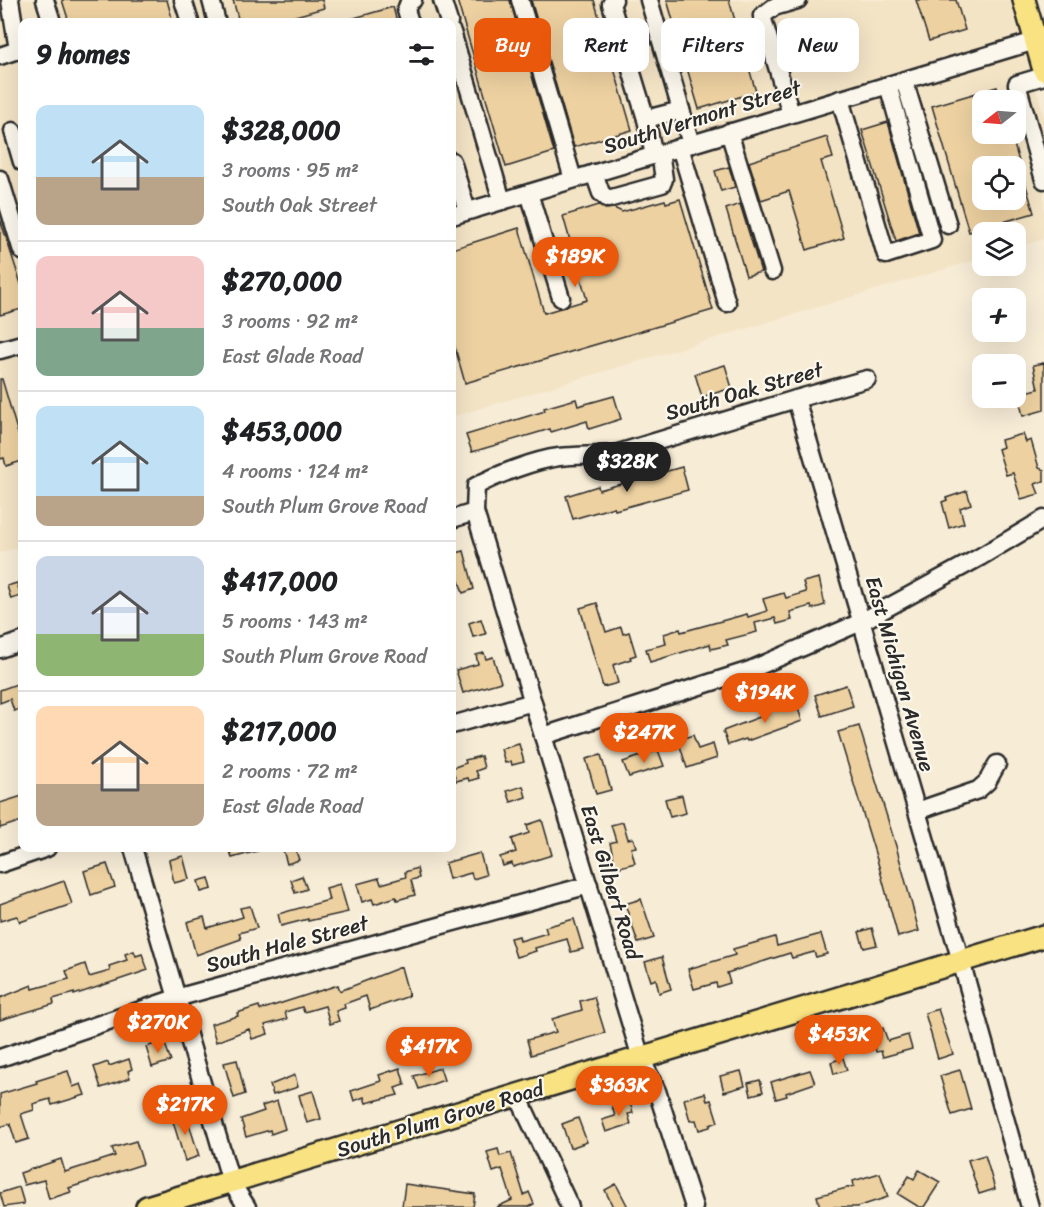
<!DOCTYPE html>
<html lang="en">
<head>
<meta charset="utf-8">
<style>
	body { margin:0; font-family:Sriracha,sans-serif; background:#f6f6f6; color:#202124; height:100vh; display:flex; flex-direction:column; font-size:22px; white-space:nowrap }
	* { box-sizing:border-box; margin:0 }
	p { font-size:20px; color:#757577 }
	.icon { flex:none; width:33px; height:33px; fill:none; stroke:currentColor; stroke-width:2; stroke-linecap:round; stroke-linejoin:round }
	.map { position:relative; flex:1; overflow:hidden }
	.side { position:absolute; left:18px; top:18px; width:438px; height:834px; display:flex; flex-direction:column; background:#fff; border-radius:12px; box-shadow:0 6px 24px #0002 }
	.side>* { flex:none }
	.guide { position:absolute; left:474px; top:18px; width:480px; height:54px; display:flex; gap:12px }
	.needle { width:39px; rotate:253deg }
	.fabs { position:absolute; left:972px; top:90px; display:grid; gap:12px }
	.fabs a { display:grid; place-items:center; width:54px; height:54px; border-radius:12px; background:#fff; box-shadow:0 6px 24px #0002; font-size:30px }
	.price { position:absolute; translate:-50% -51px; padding:0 14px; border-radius:21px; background:#ea580c; color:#fff; font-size:20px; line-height:39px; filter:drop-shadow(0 2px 3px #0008) }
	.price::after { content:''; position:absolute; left:50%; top:36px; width:18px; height:14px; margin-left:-9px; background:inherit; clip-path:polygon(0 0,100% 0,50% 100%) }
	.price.current { background:#222; color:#fff }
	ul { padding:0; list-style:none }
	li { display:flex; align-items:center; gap:18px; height:150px; padding:0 18px }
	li+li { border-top:2px solid #e0e0e0 }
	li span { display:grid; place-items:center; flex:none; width:168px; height:120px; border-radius:12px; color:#555 }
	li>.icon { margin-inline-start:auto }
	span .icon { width:72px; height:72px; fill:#fffc; stroke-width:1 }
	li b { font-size:26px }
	h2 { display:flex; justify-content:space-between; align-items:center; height:72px; padding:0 18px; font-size:26px }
	.pill { padding:0 21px; border-radius:12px; background:#fff; box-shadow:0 6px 24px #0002; font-size:21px; line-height:54px }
	.pill.current { background:#ea580c; color:#fff }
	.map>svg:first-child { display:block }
	.built { fill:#f4e4c6; fill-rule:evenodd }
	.building { fill:#edd1a1; stroke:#2b2b2b; stroke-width:1.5; fill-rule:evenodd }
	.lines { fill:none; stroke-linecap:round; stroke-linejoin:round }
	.minor-casing { stroke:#2b2b2b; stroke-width:21 }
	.major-casing { stroke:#2b2b2b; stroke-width:26 }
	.minor { stroke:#fbf7ec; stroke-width:16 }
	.major { stroke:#f8e281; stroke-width:21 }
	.labels { text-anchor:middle; stroke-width:4.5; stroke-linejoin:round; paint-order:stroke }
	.street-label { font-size:21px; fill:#2b2b2b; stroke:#fbf7ec }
</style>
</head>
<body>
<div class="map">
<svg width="1044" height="1207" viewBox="0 0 1044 1207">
	<rect width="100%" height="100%" fill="#f7ecd6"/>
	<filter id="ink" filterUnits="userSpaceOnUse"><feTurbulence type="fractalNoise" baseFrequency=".0167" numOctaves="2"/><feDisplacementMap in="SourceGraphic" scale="12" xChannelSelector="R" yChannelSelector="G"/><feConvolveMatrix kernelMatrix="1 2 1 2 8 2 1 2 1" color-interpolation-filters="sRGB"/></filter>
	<g filter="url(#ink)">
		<path class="built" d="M0,0H1012L1044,116V239L1016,248V232H982V258L452,417V22H22V546L0,553ZM982,100H1016V134H982ZM982,166H1016V200H982Z"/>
		<g class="building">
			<path d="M62,0H167L173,22H69Z"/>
			<path d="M233,0H322L324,8L274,22H239Z"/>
			<path d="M457,0H510L554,152L506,167Z"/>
			<path d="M531,0H594L632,130L574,147Z"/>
			<path d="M667,0H729L756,92L699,109Z"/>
			<path d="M916,0H956L965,30L929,41Z"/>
			<path d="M393,7L397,22H348L347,20Z"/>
			<path d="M997,87L1001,100H982V134H1011L1034,213L969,232L932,106ZM982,166H1016V200H982Z"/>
			<path d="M888,122L919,233L896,241L862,130Z"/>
			<path d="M827,137L833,158L821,161L844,238L807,250L789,191L761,200L749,162Z"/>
			<path d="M729,167L735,187L721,191L715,171Z"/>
			<path d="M680,199L713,310L465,383L452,337V249L519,228L544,313L587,300L563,216L599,205L605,209L614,208L622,212L665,200L666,203Z"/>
			<path d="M740,204L761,272L746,276L726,209Z"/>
			<path d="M0,219L22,287V309L0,315Z"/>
			<path d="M1044,363V410L1023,416L1018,394L1038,389L1033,365Z"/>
			<path d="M725,365L732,388L702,397L695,374Z"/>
			<path d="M0,379H2L22,447V461L6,466L4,458L0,459Z"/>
			<path d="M614,396L621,419L589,429L587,421L551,432L550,429L472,452L466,435L545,411L544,408L576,399L578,406Z"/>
			<path d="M1023,434L1026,442L1031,440L1039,468L1044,470V481L1035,484L1039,494L1021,499L1013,473L1006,475L998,449L1003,447L1001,440Z"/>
			<path d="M682,467L688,490L615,510L614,507L573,519L566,496L598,486L599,490Z"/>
			<path d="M967,491L971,504L960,508L964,523L949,528L942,502L947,500L946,498Z"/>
			<path d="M464,551L474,589L463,593L458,578L456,579L452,563V554Z"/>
			<path d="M819,578L825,605L812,609L811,606L790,612L792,620L777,624L775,618L755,623L757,632L726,640L728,645L711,649L710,644L650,662L646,649L666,644L664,634L680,629L681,632L747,614L748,617L767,611L763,599L784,593L786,598L806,592L803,582Z"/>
			<path d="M17,583L21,596L11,599L7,586Z"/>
			<path d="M597,603L606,632L621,627L623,634L629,632L636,655L630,657L631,659L613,665L618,683L603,687L580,608Z"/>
			<path d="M481,619L486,634L473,637L469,623Z"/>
			<path d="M484,653L486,659L493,657L501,682L463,693L456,670L478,664L476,655Z"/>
			<path d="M22,682V708L14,711L10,699L0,703V690Z"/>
			<path d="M846,685L853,706L822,716L815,695Z"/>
			<path d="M796,701L802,721L747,741L746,739L728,745L723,731L770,713L769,709Z"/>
			<path d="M859,726L896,846L919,931L898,937L878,863L838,732Z"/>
			<path d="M693,735L698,749L713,744L717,758L687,768L678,740Z"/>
			<path d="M519,744L524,762L512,765L511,761L505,763L501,749Z"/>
			<path d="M658,750L664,766L629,777L623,762Z"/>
			<path d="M601,755L611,790L596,794L586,759Z"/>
			<path d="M481,756L484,768L476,771L479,778L469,781L468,778L456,781L452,768L466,763L465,760Z"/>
			<path d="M523,786L526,797L511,802L507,791Z"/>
			<path d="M682,795L686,813L670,817L665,799Z"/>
			<path d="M22,796V821L0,828V803Z"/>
			<path d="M542,820L552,855L513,867L512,863L503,866L500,857L516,852L512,839L529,833L527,825Z"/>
			<path d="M623,822L628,839L633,838L636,847L631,848L635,863L616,868L610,843L616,841L611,825Z"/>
			<path d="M229,848H261V850L232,858Z"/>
			<path d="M295,848L299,860L287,864L283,850Z"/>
			<path d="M480,853L486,875L473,879L471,873L449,879L445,863Z"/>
			<path d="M183,856L189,879L174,883L169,860Z"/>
			<path d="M107,864L115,887L91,895L84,871Z"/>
			<path d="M417,868L419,878L411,880L415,895L397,900L396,897L374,904L372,899L362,902L357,884L379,878L381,884L406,877L405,872Z"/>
			<path d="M302,876L307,889L295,893L291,880Z"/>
			<path d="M209,878L212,889L201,892L198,881Z"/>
			<path d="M64,881L72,904L20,922L17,916L0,921V904Z"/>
			<path d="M340,884L348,912L308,921V919L281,926L278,914L329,900L326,888Z"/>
			<path d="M641,899L654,938L638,943L625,904Z"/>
			<path d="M250,906L257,928L239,933L241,939L196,955L187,922L204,917L207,928L243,917L240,908Z"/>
			<path d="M574,919L583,949L571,952L567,939L535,948L536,951L516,957L510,938L519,936L520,941L547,933L545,927Z"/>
			<path d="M872,928L877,945L864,948L859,932Z"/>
			<path d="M821,934L827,954L816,957L814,952L792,958L790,953L727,973L730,983L717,987L716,983L694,989L688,969L735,955L733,949L775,937L777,946Z"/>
			<path d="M134,951L136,956L142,954L148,970L74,995V993L53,999L54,1004L0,1020V998L32,985L33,989L69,979L66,971L85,964L89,977L110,971L109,966L127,960L125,954Z"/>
			<path d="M662,957L671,989L659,993L656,979L651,981L645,962Z"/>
			<path d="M401,967L409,996L370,1010L366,996L344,1004L345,1008L336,1011L339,1021L330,1024L325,1006L304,1012L302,1007L285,1012L287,1019L265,1025L268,1034L252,1039L249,1029L216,1042L211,1024L238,1016L237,1013L259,1006L260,1010L338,985L340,991Z"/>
			<path d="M594,997L605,1033L531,1055L527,1040L556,1032L552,1019L582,1010L580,1001Z"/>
			<path d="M938,1009L953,1054L938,1059L925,1013Z"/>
			<path d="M883,1028L888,1041L908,1035L912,1049L883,1057L881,1051L876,1052L870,1032Z"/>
			<path d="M851,1030L856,1051L843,1054L838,1034Z"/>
			<path d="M164,1041L171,1061L152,1067L146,1047Z"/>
			<path d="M843,1058L847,1070L834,1074L831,1062Z"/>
			<path d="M129,1059L132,1069L128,1071L130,1078L101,1088L94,1067L108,1062L109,1066Z"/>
			<path d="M237,1060L245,1094L234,1098L224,1063Z"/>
			<path d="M400,1068L405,1085L395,1088L398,1095L366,1103L364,1097L354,1101L351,1091L381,1081L379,1075Z"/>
			<path d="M440,1068L444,1080L419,1089L414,1076Z"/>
			<path d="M810,1070L815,1083L786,1093L787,1096L776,1099L771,1082Z"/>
			<path d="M960,1070L971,1109L952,1115L940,1076Z"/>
			<path d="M68,1071L73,1087L81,1084L85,1095L52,1105L50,1099L33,1104L34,1110L21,1114L29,1139L16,1143L10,1124L0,1127V1094L37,1083L36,1081Z"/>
			<path d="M741,1071L745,1086L724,1092L720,1076Z"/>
			<path d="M295,1075L298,1087L273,1095L270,1085Z"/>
			<path d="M760,1080L763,1092L751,1095L748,1083Z"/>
			<path d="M178,1085L182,1095L170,1099L167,1089Z"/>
			<path d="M313,1091L321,1119L307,1123L299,1095Z"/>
			<path d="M705,1093L707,1101L711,1100L718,1122L710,1125V1127L699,1130L696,1120L690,1121L684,1099Z"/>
			<path d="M277,1101L285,1129L271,1134L270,1130L246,1137L241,1119L264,1111L262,1106Z"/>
			<path d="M630,1101L633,1113L628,1114L631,1124L606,1132L602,1120L615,1116L612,1106Z"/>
			<path d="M185,1111L199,1156L185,1161L171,1115Z"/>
			<path d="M578,1118L587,1142L570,1148L562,1124Z"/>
			<path d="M136,1141L143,1164L69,1188L71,1192L49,1199L44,1180L24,1185L20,1173L61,1159L65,1172L115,1156L112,1148Z"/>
			<path d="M498,1149L500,1156L511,1153L524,1195L529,1192L534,1204L528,1207H497L512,1200L502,1169L493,1172L487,1152Z"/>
			<path d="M985,1155L995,1189L979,1194L968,1160Z"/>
			<path d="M919,1170L940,1182L924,1207H919L898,1194L909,1176L914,1179Z"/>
			<path d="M880,1173L888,1197L857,1207H820L817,1196L854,1186L853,1181Z"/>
			<path d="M405,1184L475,1194L473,1207H402Z"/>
			<path d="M616,1184L628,1207H613L605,1190Z"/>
			<path d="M19,1187L24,1204L4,1207L0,1193Z"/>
		</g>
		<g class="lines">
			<defs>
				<g id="minor">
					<path d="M45,0L52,22"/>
					<path d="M183,0L190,22"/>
					<path d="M211,0L216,19"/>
					<path d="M442,0L449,22"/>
					<path d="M520,0L573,179"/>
					<path d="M614,0L611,4L646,119L654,155"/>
					<path d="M649,0L691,144"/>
					<path d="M410,22L406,10L409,2L413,0"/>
					<path d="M452,32L502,201"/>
					<path d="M0,56L18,50L10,0"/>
					<path d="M1044,76L1017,84L1044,180"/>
					<path d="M904,80L948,225"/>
					<path d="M840,99L886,255L932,240L888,85"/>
					<path d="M791,114L762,16L774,7L798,0"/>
					<path d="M646,119L681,110"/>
					<path d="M13,131L22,162"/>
					<path d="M729,132L772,271"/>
					<path d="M680,147L727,303"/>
					<path d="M452,161L467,211"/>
					<path d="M594,173L601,193L608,199L662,184L664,179L660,153"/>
					<path d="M0,179L22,251"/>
					<path d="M529,193L561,298"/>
					<path d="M452,216L1035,41"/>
					<path d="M0,350L22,344"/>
					<path d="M796,399L961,961L1030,1207"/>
					<path d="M475,512L641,1058L657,1091L694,1207"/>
					<path d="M452,519L475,512L476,486C496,475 535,460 559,457C578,455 596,456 615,454L796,399L867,379"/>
					<path d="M0,649L22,641"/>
					<path d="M452,725L533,702"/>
					<path d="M543,736L750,670L861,622L980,557L1044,519"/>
					<path d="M917,811L978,790L987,782L997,764"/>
					<path d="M133,848L231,1182L247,1207"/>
					<path d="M0,864L47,848"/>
					<path d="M0,1058L176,998L589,885"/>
					<path d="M518,1096L570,1207"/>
				</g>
				<g id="major">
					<path d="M1024,0L1044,70"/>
					<path d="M147,1207L1044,936"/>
				</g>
			</defs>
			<use href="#minor" class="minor-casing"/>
			<use href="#major" class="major-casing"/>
			<use href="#minor" class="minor"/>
			<use href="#major" class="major"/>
		</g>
	</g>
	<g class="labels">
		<g class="street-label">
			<text transform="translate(702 117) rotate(-17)" y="7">South Vermont Street</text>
			<text transform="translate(744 391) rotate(-16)" y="7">South Oak Street</text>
			<text transform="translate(900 674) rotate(74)" y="7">East Michigan Avenue</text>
			<text transform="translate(611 882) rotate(73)" y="7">East Gilbert Road</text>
			<text transform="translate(287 944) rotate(-15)" y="7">South Hale Street</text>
			<text transform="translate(440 1119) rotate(-17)" y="7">South Plum Grove Road</text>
		</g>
	</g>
</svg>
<div class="fabs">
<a><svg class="needle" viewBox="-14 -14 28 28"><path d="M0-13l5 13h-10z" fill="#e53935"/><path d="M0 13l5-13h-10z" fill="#757577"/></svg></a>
<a><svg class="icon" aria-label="locate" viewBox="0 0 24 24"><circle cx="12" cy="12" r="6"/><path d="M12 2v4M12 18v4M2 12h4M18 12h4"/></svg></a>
<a><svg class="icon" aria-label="layers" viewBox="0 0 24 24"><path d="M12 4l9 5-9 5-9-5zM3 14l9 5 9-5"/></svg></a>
<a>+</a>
<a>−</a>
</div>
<b class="price" style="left:575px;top:288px">$189K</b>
<b class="price current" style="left:627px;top:493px">$328K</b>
<b class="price" style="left:765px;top:724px">$194K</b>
<b class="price" style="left:644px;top:764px">$247K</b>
<b class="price" style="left:158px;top:1054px">$270K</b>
<b class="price" style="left:839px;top:1066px">$453K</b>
<b class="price" style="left:429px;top:1078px">$417K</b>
<b class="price" style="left:619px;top:1117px">$363K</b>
<b class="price" style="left:185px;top:1136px">$217K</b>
<div class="guide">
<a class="pill current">Buy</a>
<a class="pill">Rent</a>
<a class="pill">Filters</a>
<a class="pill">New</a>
</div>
<section class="side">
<h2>9 homes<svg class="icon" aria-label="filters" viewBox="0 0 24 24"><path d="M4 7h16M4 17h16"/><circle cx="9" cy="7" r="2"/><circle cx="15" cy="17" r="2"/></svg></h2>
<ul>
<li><span style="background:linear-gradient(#bfe0f5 60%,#b9a48a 0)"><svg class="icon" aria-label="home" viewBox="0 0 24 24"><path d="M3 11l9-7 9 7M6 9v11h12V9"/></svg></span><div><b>$328,000</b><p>3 rooms · 95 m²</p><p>South Oak Street</p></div></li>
<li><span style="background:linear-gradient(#f6c9c9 60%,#7fa58c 0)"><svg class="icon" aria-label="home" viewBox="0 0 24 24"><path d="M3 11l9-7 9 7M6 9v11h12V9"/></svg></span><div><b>$270,000</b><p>3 rooms · 92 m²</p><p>East Glade Road</p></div></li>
<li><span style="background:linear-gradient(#bfe0f5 75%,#b9a48a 0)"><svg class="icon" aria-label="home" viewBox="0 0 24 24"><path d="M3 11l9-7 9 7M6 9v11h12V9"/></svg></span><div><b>$453,000</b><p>4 rooms · 124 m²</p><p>South Plum Grove Road</p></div></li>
<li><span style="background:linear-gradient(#c9d6e8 65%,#8fb573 0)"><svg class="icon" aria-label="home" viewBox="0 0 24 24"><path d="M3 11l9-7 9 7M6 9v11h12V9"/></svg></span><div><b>$417,000</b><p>5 rooms · 143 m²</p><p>South Plum Grove Road</p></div></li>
<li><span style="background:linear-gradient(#ffd9b3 65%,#b9a48a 0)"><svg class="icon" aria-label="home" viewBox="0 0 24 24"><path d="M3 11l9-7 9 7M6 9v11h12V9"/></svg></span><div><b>$217,000</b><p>2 rooms · 72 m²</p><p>East Glade Road</p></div></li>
</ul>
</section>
</div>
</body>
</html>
